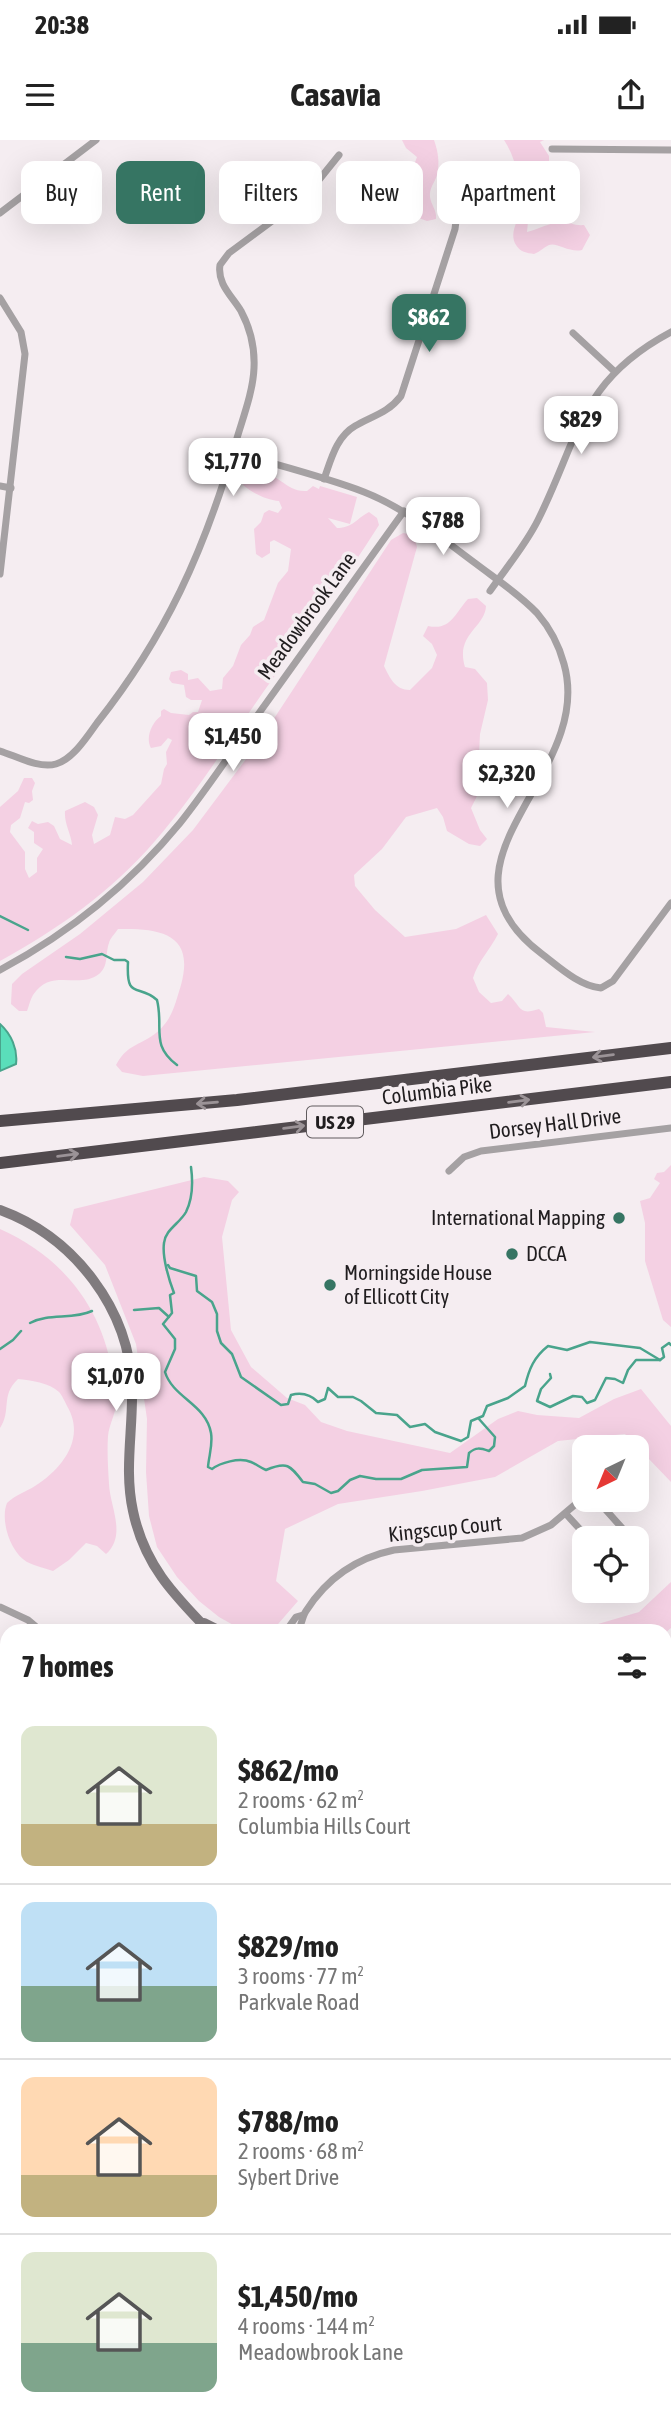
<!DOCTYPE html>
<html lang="en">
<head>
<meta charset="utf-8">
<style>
	body { margin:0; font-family:"Asap Condensed",sans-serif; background:#f2f2f2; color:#222; height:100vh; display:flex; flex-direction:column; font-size:26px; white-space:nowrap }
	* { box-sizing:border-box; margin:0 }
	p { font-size:23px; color:#767676 }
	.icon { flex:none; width:38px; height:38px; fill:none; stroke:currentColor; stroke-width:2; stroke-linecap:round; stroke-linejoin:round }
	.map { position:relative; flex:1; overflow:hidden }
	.side { position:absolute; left:0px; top:1484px; width:672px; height:800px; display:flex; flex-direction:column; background:#fff; border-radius:21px 21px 0 0; box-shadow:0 7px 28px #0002 }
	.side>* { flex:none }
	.hud { position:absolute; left:21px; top:21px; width:630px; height:63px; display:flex; gap:14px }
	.needle { width:46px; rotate:223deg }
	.controls { position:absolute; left:572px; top:1295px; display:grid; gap:14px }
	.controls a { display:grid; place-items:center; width:77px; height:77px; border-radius:14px; background:#fff; box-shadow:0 7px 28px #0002; font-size:35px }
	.price { position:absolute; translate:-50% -60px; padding:0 16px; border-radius:14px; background:#fff; color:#222; font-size:23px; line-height:46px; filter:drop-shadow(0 2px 4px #0008) }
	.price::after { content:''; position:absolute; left:50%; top:42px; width:21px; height:16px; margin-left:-10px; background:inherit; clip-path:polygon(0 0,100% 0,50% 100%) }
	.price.on { background:#367563; color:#fff }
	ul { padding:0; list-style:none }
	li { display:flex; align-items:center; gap:21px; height:175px; padding:0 21px }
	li+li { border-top:2px solid #e0e0e0 }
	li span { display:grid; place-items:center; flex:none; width:196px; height:140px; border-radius:14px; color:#555 }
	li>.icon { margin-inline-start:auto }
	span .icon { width:84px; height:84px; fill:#fffc; stroke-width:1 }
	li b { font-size:30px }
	h2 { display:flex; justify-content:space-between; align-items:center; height:84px; padding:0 21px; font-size:30px }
	.pill { padding:0 24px; border-radius:14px; background:#fff; box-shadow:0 7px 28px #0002; font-size:24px; line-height:63px }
	.pill.on { background:#367563; color:#fff }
	.status { display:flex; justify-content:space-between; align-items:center; height:49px; padding:0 35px; background:#fff; direction:ltr }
	.status svg { height:19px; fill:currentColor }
	header { display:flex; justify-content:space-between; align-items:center; height:91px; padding:0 21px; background:#fff; font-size:32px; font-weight:700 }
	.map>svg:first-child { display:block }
	.green { fill:#f4d0e3 }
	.water { fill:#5adeba; stroke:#49a48c; stroke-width:2 }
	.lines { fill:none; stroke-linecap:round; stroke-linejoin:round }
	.stream { stroke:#49a48c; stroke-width:2.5 }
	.street { stroke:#a5a1a3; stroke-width:7 }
	.secondary { stroke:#807b7e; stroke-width:10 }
	.highway { stroke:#514a4e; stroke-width:12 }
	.oneway { stroke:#9b9397 }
	.poi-dot { fill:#367563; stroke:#f5edf1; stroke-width:2.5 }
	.labels { text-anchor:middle; stroke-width:7; stroke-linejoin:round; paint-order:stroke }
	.shield { fill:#f5edf1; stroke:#605b5e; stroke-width:2 }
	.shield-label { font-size:19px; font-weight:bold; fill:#201d1f }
	.street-label { font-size:21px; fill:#201d1f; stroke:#f5edf1 }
	.poi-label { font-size:21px; fill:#201d1f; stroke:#f5edf1; text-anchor:start }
</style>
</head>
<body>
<div class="status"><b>20:38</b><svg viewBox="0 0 49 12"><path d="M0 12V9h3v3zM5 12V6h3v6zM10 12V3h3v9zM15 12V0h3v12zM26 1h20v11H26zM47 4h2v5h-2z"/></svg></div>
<header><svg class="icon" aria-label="menu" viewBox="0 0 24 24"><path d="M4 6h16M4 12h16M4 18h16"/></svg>Casavia<svg class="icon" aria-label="share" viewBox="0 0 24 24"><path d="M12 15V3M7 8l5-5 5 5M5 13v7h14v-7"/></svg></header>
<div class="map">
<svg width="671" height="2283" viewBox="0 0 671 2283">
	<rect width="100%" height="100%" fill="#f5edf1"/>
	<g class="green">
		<path d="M402,0H434C438,11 440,23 437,35C435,42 429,48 430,57C431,65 437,70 436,79L427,81L397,70C398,48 410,37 417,17L406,8Z"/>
		<path d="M504,0H544L540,2L549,16V26L539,47L541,65L536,76L528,82L527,92C536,90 554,81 561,82C570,82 575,86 584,85L590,95L582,110C569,113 557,102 549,105C544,107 540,112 534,114C527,113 520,112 516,105C508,92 520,80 520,68C521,45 517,20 504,0Z"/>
		<path d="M252,330C277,330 286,353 307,351L313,346L319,349L320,346L357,357L350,384L328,378L337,388C353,388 357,378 369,372L377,378L379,385C343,442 303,496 264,551C229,601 195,655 155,701C111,752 58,789 0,821V667L18,651L24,638H32L35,643L32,651L33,660L29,663L25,662L20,678L11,685L10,692L25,712V729L29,738L37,732V718L43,709L34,703V692L28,688L32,681L38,684L48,682L54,686L60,699L72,705C71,693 64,684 65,671L85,662L94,667L98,675L92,695L94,704L110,695L115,677L125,679L133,675L161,644L164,629L167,624L166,612L172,600L168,598L161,606L151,608C145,598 152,582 161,576V571L164,569L171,573L189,575L193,572H198L202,560H191L186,557L184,545L172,543L169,539L171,532L181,530L188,534V540L198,538L210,551L222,549L223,538L233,526L241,505L250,495L253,487L264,480L278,443L288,431L291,409L274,400L270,402V413L262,418L256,414L254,389L261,382L264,373L269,370L278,373L282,368L279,361C267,360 252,353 243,345L246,337Z"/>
		<path d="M403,393L414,395L417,407L384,526C390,538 395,550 410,550L432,528L437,515L432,504L423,496L428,486C451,491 455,473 468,459L477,458L486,466C485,488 455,494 465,527L475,529L487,543L488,560L480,594L477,656L471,668L480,690L487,699L480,706L469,704L447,691L443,677L437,668L406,677L382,709L354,735L355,746L375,770L405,797L456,789L486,775L498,794C490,810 478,821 473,838L479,852L491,863L502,861L508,854C522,867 518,876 539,869L543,873L546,887L595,892L143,936L122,932L116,925C129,900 147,906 164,885C173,875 177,858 181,845C195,794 161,788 118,789C115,794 110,798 109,803C105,814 109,826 99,834C79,850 51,827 33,855C30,860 29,866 27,871H19L11,864L12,844L22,834L80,794L143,742L193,690L258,603L391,400Z"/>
		<path d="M671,1025V1187L663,1180L645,1121V1083L640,1061L650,1058L660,1043L654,1039L657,1033L664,1032Z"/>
		<path d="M204,1037L228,1041L239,1052L232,1060L222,1097L231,1190L251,1227L287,1258L305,1265L321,1282L347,1291L450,1313L498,1279L518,1271L537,1275L579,1278L614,1259L641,1249L671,1286V1342L625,1294L558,1301L495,1337L422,1351L338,1364L285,1389L276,1441L298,1461L272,1491H244L219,1477L199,1461L177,1437L157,1407L149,1376L146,1332L147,1279L136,1204L105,1125L70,1085L74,1069Z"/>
		<path d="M0,1089C63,1117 104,1169 113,1238C114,1246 117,1256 116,1265C115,1275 109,1285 108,1296C107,1311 108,1328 109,1344C110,1367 127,1395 106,1414L97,1406L86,1403L69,1420L53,1431C45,1428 35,1426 27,1422C10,1412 0,1380 7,1363C14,1356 27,1351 35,1346C63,1328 86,1298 67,1266C65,1262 62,1255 59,1252C50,1243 30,1240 18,1239C0,1256 12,1270 0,1288Z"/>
		<path d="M671,1442V1488L665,1493V1491H574L639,1472Z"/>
		<path d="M7,1796V1986L0,1989V1802Z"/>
		<path d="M671,1836V2105L665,2104V1844Z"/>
	</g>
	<path class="water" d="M0,884C11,894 18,909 16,924L0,931Z"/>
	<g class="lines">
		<g class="stream">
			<path d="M0,776L28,790"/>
			<path d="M66,817L80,819L102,814L114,820H125L128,822C126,861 138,843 157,860C164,888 150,905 177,925"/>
			<path d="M191,1027C193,1042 193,1058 186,1072C180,1083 165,1090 164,1103C162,1117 169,1140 174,1153L170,1155L172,1173L163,1184L175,1199V1209L165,1232C173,1258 206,1264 211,1293C213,1305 209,1315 208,1327L212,1329C220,1323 239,1317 251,1322C256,1324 261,1328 266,1330C287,1321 290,1325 303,1342L315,1344L331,1353L338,1351L350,1340L360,1336L376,1339H401L422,1330L467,1327L469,1313C476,1307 480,1308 489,1311L494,1306L495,1297L479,1279"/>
			<path d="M168,1125L170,1128L196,1136L197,1151L212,1162L217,1174V1191L221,1203L232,1214L241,1237L281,1265L288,1264L291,1255C302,1252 310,1254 318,1262L325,1259L328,1248L338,1257H353L361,1261L376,1273L397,1275L410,1287L425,1284L435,1292L461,1301L468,1297L471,1281L483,1276L487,1266L508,1258L525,1246C529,1229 534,1217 548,1206L567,1210L590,1202L640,1208L660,1220"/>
			<path d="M134,1170L159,1168L169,1177"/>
			<path d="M30,1183C49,1173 72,1180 92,1171"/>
			<path d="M0,1209L13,1200L21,1191"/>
			<path d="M660,1220L664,1217L662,1208L669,1203L671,1205"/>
			<path d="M550,1234L551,1238L541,1249L537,1261L550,1267L573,1256L582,1257L587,1263L595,1260L606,1238L615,1239L623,1243L628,1230L636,1220H660"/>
			<path d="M665,1523L671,1521"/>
			<path d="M0,1896L7,1889"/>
		</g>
		<g class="street">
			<path d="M552,9L671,10"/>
			<path d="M0,73L96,0"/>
			<path d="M0,158L21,192L25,214L0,434"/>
			<path d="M573,193L614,231"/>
			<path d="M233,312C276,325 322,336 364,352C405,368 440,397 475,423C496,439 519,454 537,473C550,488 559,505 564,524C596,637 419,721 542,814C558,826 579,846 601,848L613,841L671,763"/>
			<path d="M324,339C331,320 336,297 355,286C372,276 388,273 401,256L455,89L457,73L452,58"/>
			<path d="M0,346L11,348"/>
			<path d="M490,451C506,428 525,406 538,380C580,296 579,241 671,192"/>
			<path d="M0,611C16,616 39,629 56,624C73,619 87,597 97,583C166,496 204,411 235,305C242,280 253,253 254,228C255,208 250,188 241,171C232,156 217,144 220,125L229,113L306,56L339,15"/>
			<path d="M0,830C69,793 130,744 180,683C211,644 238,602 267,562C313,498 358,435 404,371"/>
			<path d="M449,1031L464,1017L481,1011L671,988"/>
			<path d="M597,1360L631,1398"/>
			<path d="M566,1374L588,1398"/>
			<path d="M0,1467L28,1480L41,1491"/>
			<path d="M286,1491L296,1477L303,1475"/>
			<path d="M298,1491C302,1484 302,1477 306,1471C327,1438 356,1418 394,1410L522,1398L551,1385L584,1357"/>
			<path d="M0,1585H7"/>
			<path d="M126,2277L128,2283"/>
			<path d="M418,2283L420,2277"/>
		</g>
		<g class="secondary">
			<path d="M0,1070C74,1097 130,1169 132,1249C133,1291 124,1330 133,1371C144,1424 173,1454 209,1491"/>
			<path d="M204,1483L220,1491"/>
			<path d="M665,2125L671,2126"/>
		</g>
		<g class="highway">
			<path d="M0,981L237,960L671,908"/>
			<path d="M0,1023L671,942"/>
		</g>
	</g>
	<defs><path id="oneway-shaft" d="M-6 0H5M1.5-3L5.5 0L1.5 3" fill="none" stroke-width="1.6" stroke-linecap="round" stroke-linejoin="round" transform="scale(1.75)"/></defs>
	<g class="oneway">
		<use href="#oneway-shaft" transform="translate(603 916) rotate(173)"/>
		<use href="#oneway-shaft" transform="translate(519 961) rotate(-7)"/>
		<use href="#oneway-shaft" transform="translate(207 963) rotate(175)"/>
		<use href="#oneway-shaft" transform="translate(294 987) rotate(-7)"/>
		<use href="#oneway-shaft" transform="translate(68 1015) rotate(-7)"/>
	</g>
	<g class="poi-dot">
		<circle cx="619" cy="1078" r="7"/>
		<circle cx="512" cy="1114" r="7"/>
		<circle cx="330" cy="1145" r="7"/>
	</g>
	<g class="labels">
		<rect class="shield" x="307" y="966.5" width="56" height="31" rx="5"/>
		<g class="shield-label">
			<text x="335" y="989">US 29</text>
		</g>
		<g class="street-label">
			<text transform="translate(307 476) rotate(-54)" y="7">Meadowbrook Lane</text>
			<text transform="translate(437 951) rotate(-7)" y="7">Columbia Pike</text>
			<text transform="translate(555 984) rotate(-7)" y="7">Dorsey Hall Drive</text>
			<text transform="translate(445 1389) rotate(-6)" y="7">Kingscup Court</text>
		</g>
		<g class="poi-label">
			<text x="605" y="1085" text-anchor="end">International Mapping</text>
			<text x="526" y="1121">DCCA</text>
			<text x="344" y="1140">Morningside House<tspan x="344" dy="24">of Ellicott City</tspan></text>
		</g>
	</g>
</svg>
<div class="controls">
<a><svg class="needle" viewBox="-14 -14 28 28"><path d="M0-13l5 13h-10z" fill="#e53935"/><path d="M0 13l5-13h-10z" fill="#767676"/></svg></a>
<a><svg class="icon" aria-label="locate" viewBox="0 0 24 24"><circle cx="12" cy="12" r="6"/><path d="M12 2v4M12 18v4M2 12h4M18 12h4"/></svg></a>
</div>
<b class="price on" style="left:429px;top:214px">$862</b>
<b class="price" style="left:581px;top:316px">$829</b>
<b class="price" style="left:233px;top:358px">$1,770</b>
<b class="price" style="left:443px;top:417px">$788</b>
<b class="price" style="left:233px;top:633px">$1,450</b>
<b class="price" style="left:507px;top:670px">$2,320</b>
<b class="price" style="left:116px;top:1273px">$1,070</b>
<div class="hud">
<a class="pill">Buy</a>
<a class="pill on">Rent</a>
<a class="pill">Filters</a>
<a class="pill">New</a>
<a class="pill">Apartment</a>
</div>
<section class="side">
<h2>7 homes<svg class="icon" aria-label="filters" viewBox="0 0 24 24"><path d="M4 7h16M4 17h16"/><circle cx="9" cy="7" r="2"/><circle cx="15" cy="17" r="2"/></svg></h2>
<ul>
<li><span style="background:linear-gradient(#dfe7d0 70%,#c2b280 0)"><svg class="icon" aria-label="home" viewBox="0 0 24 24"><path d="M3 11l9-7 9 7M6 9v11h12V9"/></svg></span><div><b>$862/mo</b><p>2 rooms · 62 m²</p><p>Columbia Hills Court</p></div></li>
<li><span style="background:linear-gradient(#bfe0f5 60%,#7fa58c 0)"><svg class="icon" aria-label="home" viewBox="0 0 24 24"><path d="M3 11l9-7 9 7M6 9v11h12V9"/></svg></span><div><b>$829/mo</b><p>3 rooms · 77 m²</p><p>Parkvale Road</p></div></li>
<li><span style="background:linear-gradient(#ffd9b3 70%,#c2b280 0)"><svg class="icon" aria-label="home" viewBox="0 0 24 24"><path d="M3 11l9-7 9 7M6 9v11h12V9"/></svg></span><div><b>$788/mo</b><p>2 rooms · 68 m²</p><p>Sybert Drive</p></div></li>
<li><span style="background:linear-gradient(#dfe7d0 65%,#7fa58c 0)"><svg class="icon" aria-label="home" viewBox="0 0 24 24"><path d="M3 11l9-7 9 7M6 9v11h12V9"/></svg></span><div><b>$1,450/mo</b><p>4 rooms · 144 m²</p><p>Meadowbrook Lane</p></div></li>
</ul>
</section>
</div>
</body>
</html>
